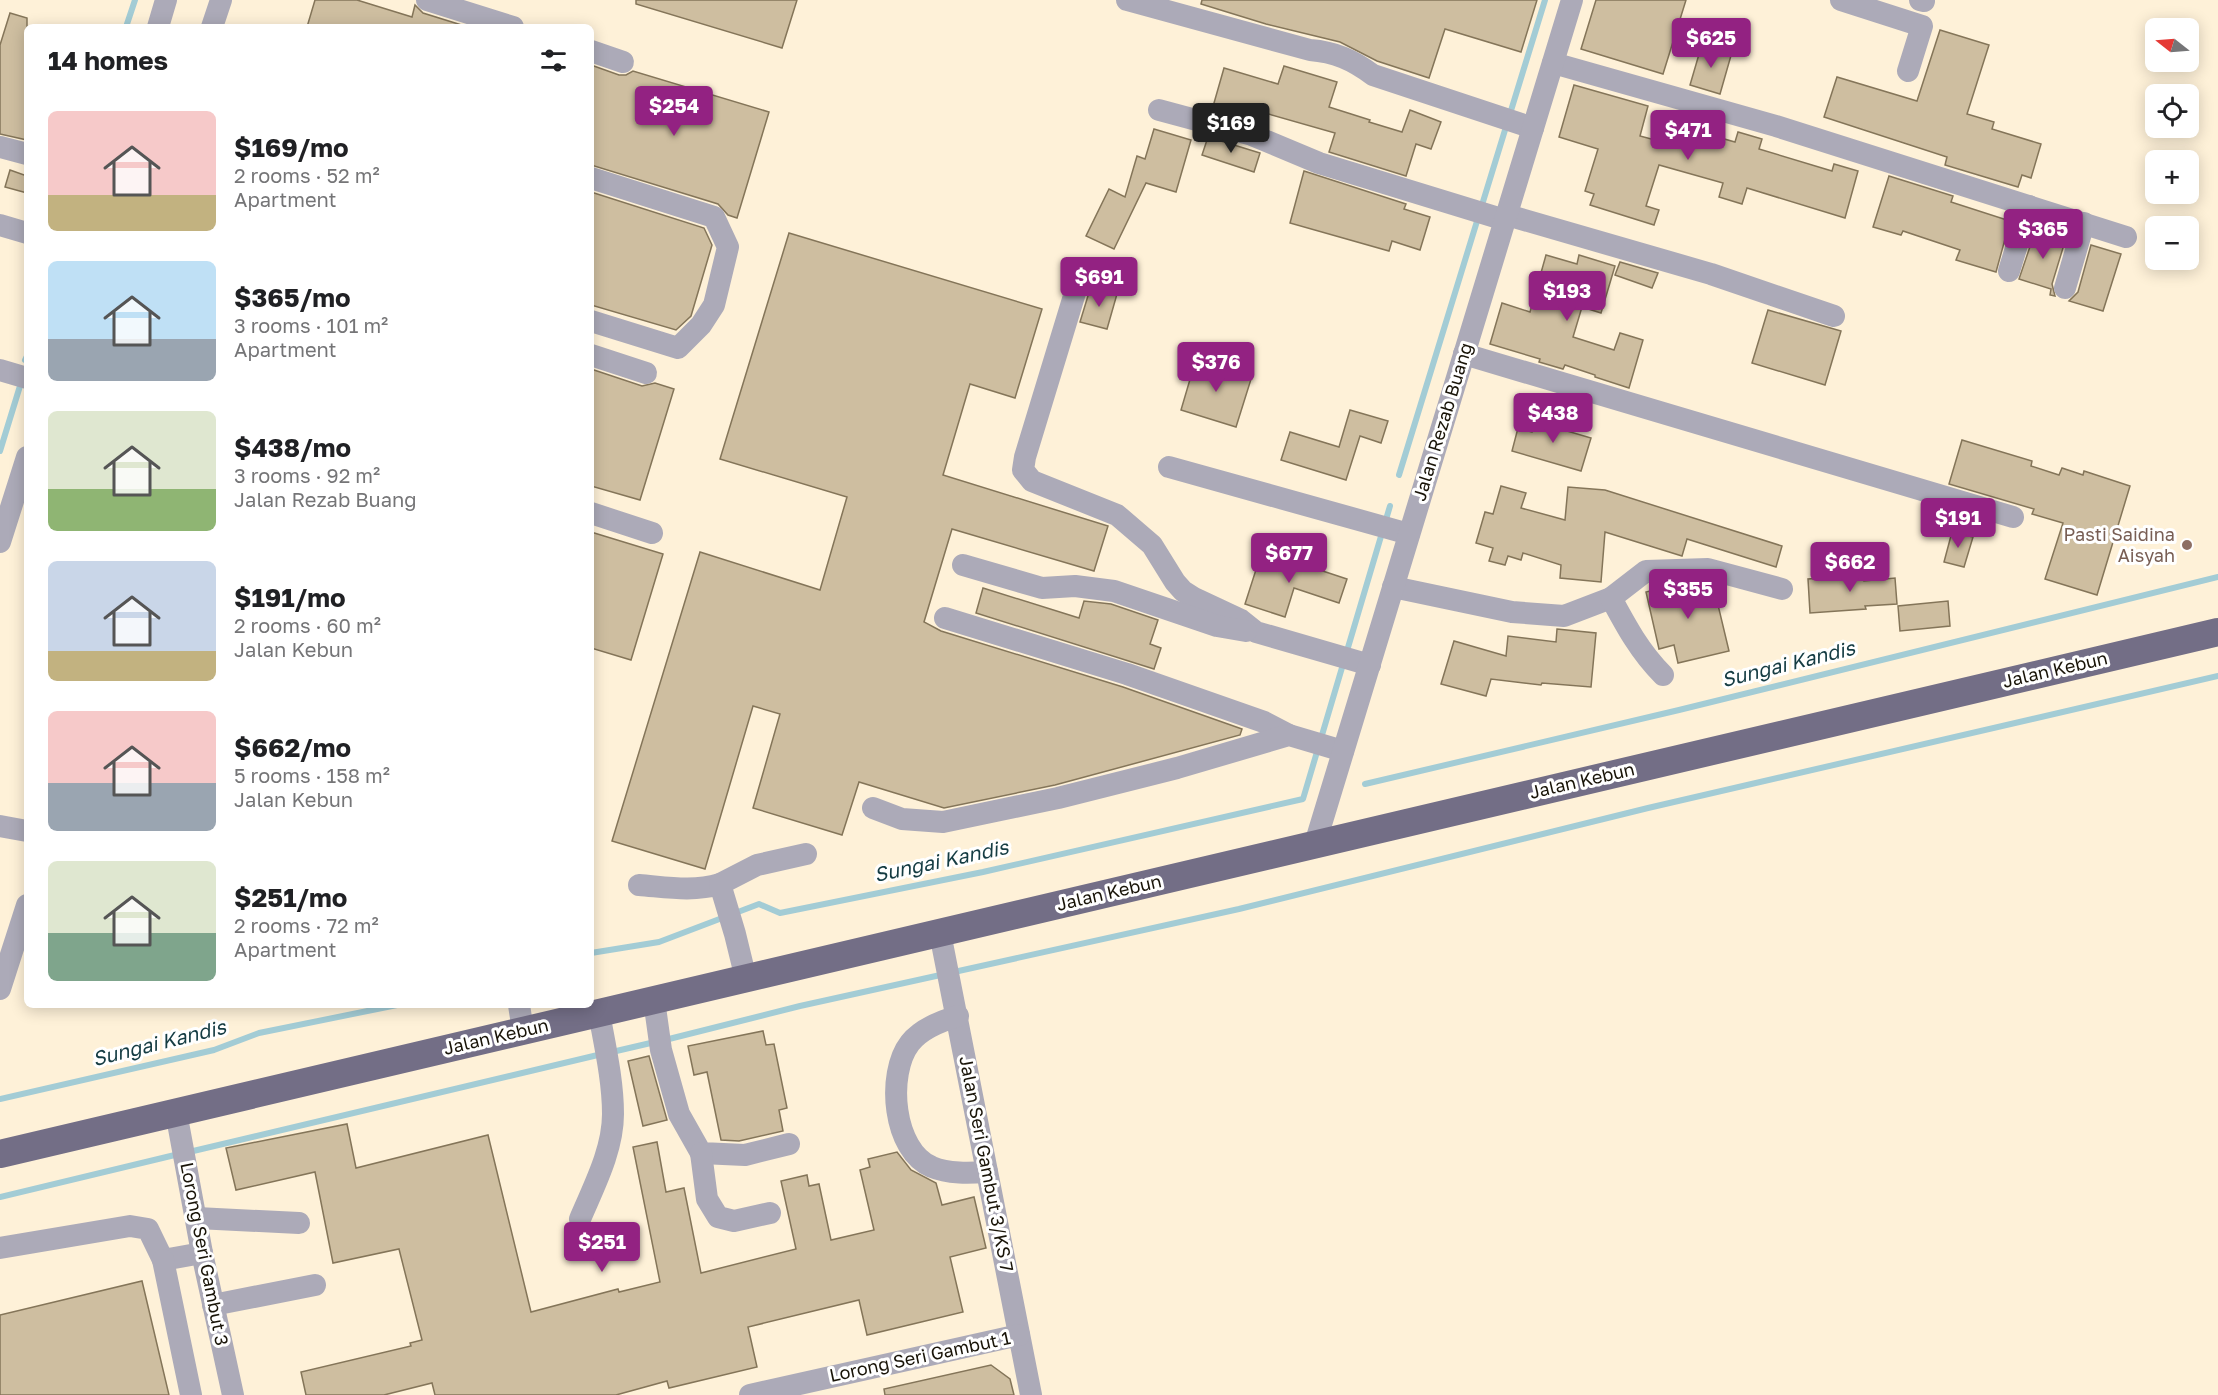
<!DOCTYPE html>
<html lang="en">
<head>
<meta charset="utf-8">
<style>
	body { margin:0; font-family:"Golos Text",sans-serif; background:#f6f6f6; color:#202124; height:100vh; display:flex; flex-direction:column; font-size:22px; white-space:nowrap }
	* { box-sizing:border-box; margin:0 }
	p { font-size:20px; color:#757577 }
	.icon { flex:none; width:33px; height:33px; fill:none; stroke:currentColor; stroke-width:2; stroke-linecap:round; stroke-linejoin:round }
	.map { position:relative; flex:1; overflow:hidden }
	.side { position:absolute; left:24px; top:24px; width:570px; height:984px; display:flex; flex-direction:column; background:#fff; border-radius:9px; box-shadow:0 3px 15px #0003 }
	.side>* { flex:none }
	.needle { width:39px; rotate:287deg }
	.controls { position:absolute; left:2145px; top:18px; display:grid; gap:12px }
	.controls a { display:grid; place-items:center; width:54px; height:54px; border-radius:9px; background:#fff; box-shadow:0 3px 15px #0003; font-size:30px }
	.price { position:absolute; translate:-50% -51px; padding:0 14px; border-radius:6px; background:#932282; color:#fff; font-size:20px; line-height:39px; filter:drop-shadow(0 2px 3px #0008) }
	.price::after { content:''; position:absolute; left:50%; top:36px; width:18px; height:14px; margin-left:-9px; background:inherit; clip-path:polygon(0 0,100% 0,50% 100%) }
	.price.current { background:#222; color:#fff }
	ul { padding:0; list-style:none }
	li { display:flex; align-items:center; gap:18px; height:150px; padding:0 24px }
	li span { display:grid; place-items:center; flex:none; width:168px; height:120px; border-radius:9px; color:#555 }
	li>.icon { margin-inline-start:auto }
	span .icon { width:72px; height:72px; fill:#fffc; stroke-width:1 }
	li b { font-size:26px }
	h2 { display:flex; justify-content:space-between; align-items:center; height:72px; padding:0 24px; font-size:26px }
	.map>svg:first-child { display:block }
	.lines { fill:none; stroke-linecap:round; stroke-linejoin:round }
	.stream { stroke:#a3ccd5; stroke-width:6 }
	.building { fill:#cebea0; stroke:#847559; stroke-width:1.5 }
	.minor { stroke:#acaab8; stroke-width:22 }
	.major { stroke:#736e86; stroke-width:28 }
	.education-dot { fill:#8d6e63; stroke:#fff; stroke-width:2 }
	.labels { text-anchor:middle; stroke-width:6; stroke-linejoin:round; paint-order:stroke }
	.street-label { font-size:18px; fill:#191408; stroke:#fff }
	.education-label { font-size:18px; fill:#785e54; stroke:#fff; text-anchor:end }
	.water-label { font-size:20px; font-style:italic; fill:#153c43; stroke:#fff }
</style>
</head>
<body>
<div class="map">
<svg width="2218" height="1395" viewBox="0 0 2218 1395">
	<rect width="100%" height="100%" fill="#fef1d8"/>
	<g class="lines">
		<g class="stream">
			<path d="M126,27L135,0"/>
			<path d="M25,360L27,356"/>
			<path d="M0,451L20,386"/>
			<path d="M1399,475L1545,0"/>
			<path d="M1365,784L1679,710L2218,577"/>
			<path d="M591,953L659,942L759,904L780,913L983,872L1303,799L1390,506"/>
			<path d="M665,1040L800,1006L1239,909L1648,808L2218,676"/>
			<path d="M612,1052L655,1042"/>
			<path d="M0,1099L214,1050L259,1033L397,1005"/>
			<path d="M189,1152L602,1054"/>
			<path d="M0,1197L179,1154"/>
		</g>
	</g>
	<g class="building">
		<path d="M315,0H357L412,17L415,5L423,13L468,27H307Z"/>
		<path d="M636,0H797L782,48L636,4Z"/>
		<path d="M1202,0H1537L1521,52L1445,29L1429,78L1377,61L1340,42L1266,24L1201,4Z"/>
		<path d="M1596,0H1686L1663,74L1581,49Z"/>
		<path d="M10,13L27,18V140L0,134V45Z"/>
		<path d="M1940,30L1989,45L1967,114L1994,122L1992,129L2041,144L2031,178L2022,175L2018,187L1945,165L1947,157L1824,117L1837,77L1917,101Z"/>
		<path d="M1702,44L1732,52L1720,94L1690,85Z"/>
		<path d="M591,65L619,75H626L633,71L769,112L737,218L728,215L718,204L591,165Z"/>
		<path d="M1284,66L1337,82L1329,107L1370,120L1369,122L1402,132L1410,110L1441,122L1431,149L1416,144L1406,176L1329,152L1335,133L1265,113V115L1255,112L1252,121L1212,110L1224,68L1278,84Z"/>
		<path d="M1574,85L1648,106L1640,136L1670,144L1675,125L1735,142L1738,132L1762,139L1759,149L1832,171L1834,164L1858,171L1845,218L1747,188L1742,204L1719,197L1723,183L1659,165L1646,206L1659,210L1654,225L1590,205L1594,194L1585,191L1598,149L1559,137Z"/>
		<path d="M1154,129L1191,140L1176,192L1146,183L1114,249L1086,236L1109,189L1125,197L1137,156L1145,159Z"/>
		<path d="M1208,137L1260,153L1254,172L1202,155Z"/>
		<path d="M10,170L27,176V193L5,187Z"/>
		<path d="M1304,171L1406,204L1404,209L1430,217L1420,250L1392,241L1389,251L1290,223Z"/>
		<path d="M1889,176L1953,196L1951,202L2010,221L1996,272L1956,260L1960,250L1903,231L1901,235L1873,227Z"/>
		<path d="M591,192L704,228L712,245L691,316L676,330L591,305Z"/>
		<path d="M2036,229L2066,238L2052,284L2055,296L2050,295L2051,289L2019,279Z"/>
		<path d="M789,233L1042,309L1015,398L970,384L943,475L1108,526L1094,571L952,529L924,622L941,631L1123,687L1242,729L1240,735L1055,785L944,808L859,782L842,835L753,808L780,714L753,706L705,869L612,841L700,552L820,590L847,497L720,459Z"/>
		<path d="M2091,245L2121,254L2103,311L2069,301L2078,292Z"/>
		<path d="M1546,255L1577,264L1579,255L1615,266L1601,313L1582,307L1573,337L1614,350L1620,333L1643,340L1629,388L1595,377V375L1565,365L1563,369L1539,362L1540,359L1490,344L1502,303L1530,312Z"/>
		<path d="M1620,262L1658,273L1652,288L1615,275Z"/>
		<path d="M1091,286L1117,294L1107,329L1080,322Z"/>
		<path d="M1768,310L1841,331L1825,385L1752,363Z"/>
		<path d="M1196,359L1252,376L1236,427L1181,410Z"/>
		<path d="M591,369L642,386L655,383L674,389L640,500L591,486Z"/>
		<path d="M1350,410L1388,421L1381,443L1360,436L1346,480L1281,460L1290,432L1339,447Z"/>
		<path d="M1537,415L1569,425L1567,431L1591,438L1581,471L1512,451L1518,428L1532,432Z"/>
		<path d="M1962,440L2032,461L2031,466L2059,475L2062,468L2083,475L2084,471L2130,486L2097,595L2045,579L2063,523L2032,514L2034,509L1949,484Z"/>
		<path d="M1501,486L1526,493L1521,508L1565,520L1568,487L1605,490L1782,546L1776,567L1687,539L1682,556L1605,532L1601,582L1560,578L1561,565L1523,553L1521,560L1508,556L1505,565L1489,561L1493,548L1476,543L1485,512L1493,514Z"/>
		<path d="M591,532L663,554L631,660L591,648Z"/>
		<path d="M1952,532L1973,537L1964,567L1944,562Z"/>
		<path d="M1262,551L1347,579L1339,603L1294,588L1285,617L1245,604Z"/>
		<path d="M1864,575V581L1895,578L1897,604L1865,606L1866,609L1810,613L1808,579Z"/>
		<path d="M1682,583L1713,584L1729,651L1678,663L1674,645L1659,649L1646,592Z"/>
		<path d="M983,588L1079,618L1084,601L1111,604L1158,620L1150,644L1161,648L1154,669L976,613Z"/>
		<path d="M1948,601L1950,626L1900,631L1898,606Z"/>
		<path d="M1557,629L1596,633L1591,687L1542,683L1541,685L1491,679L1486,696L1441,684L1454,641L1506,656L1508,636L1556,642Z"/>
		<path d="M763,1031L766,1045L774,1044L787,1108L779,1110L783,1131L739,1141L721,1140L707,1072L694,1075L688,1046Z"/>
		<path d="M649,1056L667,1120L643,1126L628,1061Z"/>
		<path d="M347,1124L356,1168L488,1135L531,1312L618,1289L619,1292L660,1282L633,1147L657,1142L666,1192L684,1188L701,1273L796,1249L781,1181L807,1175L809,1186L819,1184L831,1240L874,1230L860,1170L870,1167L868,1159L897,1152L911,1170L936,1183L942,1205L974,1197L986,1248L950,1257L963,1312L867,1335L859,1300L748,1327L757,1367L669,1388L667,1381L616,1395H435L432,1383L384,1395H306L301,1372L411,1346L410,1343L422,1340L399,1249L333,1263L315,1172L236,1190L226,1148Z"/>
		<path d="M142,1281L169,1395H0V1315Z"/>
		<path d="M991,1365L1010,1379L1014,1395H885L884,1389Z"/>
	</g>
	<g class="lines">
		<g class="minor">
			<path d="M427,0L513,27"/>
			<path d="M1127,0L1310,50C1335,52 1353,60 1373,75L1533,128"/>
			<path d="M1841,0L1922,26L1908,71"/>
			<path d="M1920,0L1924,1"/>
			<path d="M158,27L166,0"/>
			<path d="M212,27L221,0"/>
			<path d="M591,51L623,62"/>
			<path d="M1553,63L1776,126L2126,237"/>
			<path d="M1159,110L1252,135L1319,163L1505,220"/>
			<path d="M0,147L27,154"/>
			<path d="M591,178L714,217L728,247L714,305L701,325L678,348L591,321"/>
			<path d="M1507,215L1711,274L1834,316"/>
			<path d="M0,225L27,233"/>
			<path d="M2009,271L2029,206"/>
			<path d="M1081,273L1025,457L1023,470L1032,481L1117,515L1152,545L1175,582L1183,591L1194,598L1241,620L1256,632L1370,665"/>
			<path d="M2065,288L2084,223"/>
			<path d="M1464,354L2013,517"/>
			<path d="M591,355L646,373"/>
			<path d="M0,370L27,378"/>
			<path d="M1169,467L1409,534"/>
			<path d="M591,513L652,533"/>
			<path d="M0,542L27,457"/>
			<path d="M963,565L1042,588L1075,586L1114,591L1217,626L1246,631"/>
			<path d="M1393,587L1512,612L1564,616L1611,598L1646,571L1708,569L1782,589"/>
			<path d="M1611,598C1626,626 1640,652 1663,675"/>
			<path d="M945,618L1127,674L1264,722L1289,735"/>
			<path d="M873,808L902,819L943,822L1058,798L1177,768L1289,735L1343,751"/>
			<path d="M0,826L27,831"/>
			<path d="M1315,844L1572,0"/>
			<path d="M639,885C666,887 693,892 720,884"/>
			<path d="M940,933L1031,1395"/>
			<path d="M746,979L735,934L720,884L757,865L806,854"/>
			<path d="M0,989L27,905"/>
			<path d="M654,1000L661,1050L679,1114L701,1153L745,1155L789,1144"/>
			<path d="M519,1005L523,1031"/>
			<path d="M958,1016C941,1021 921,1029 910,1043C886,1074 893,1151 932,1167C948,1174 970,1173 987,1172"/>
			<path d="M176,1112L202,1253L233,1395"/>
			<path d="M701,1153L707,1199L718,1217L734,1221L770,1213"/>
			<path d="M197,1218L299,1223"/>
			<path d="M580,1219C594,1186 613,1150 613,1114C613,1081 605,1046 599,1013"/>
			<path d="M0,1248L130,1226L148,1229L163,1260L202,1253"/>
			<path d="M163,1260L191,1395"/>
			<path d="M213,1305L315,1285"/>
			<path d="M750,1395L1019,1335"/>
		</g>
		<path class="major" d="M0,1154L2218,632"/>
	</g>
	<circle class="education-dot" cx="2187" cy="545" r="6"/>
	<g class="labels">
		<g class="street-label">
			<text transform="translate(1443 422) rotate(-73)" y="6">Jalan Rezab Buang</text>
			<text transform="translate(2055 670) rotate(-13)" y="6">Jalan Kebun</text>
			<text transform="translate(1582 781) rotate(-13)" y="6">Jalan Kebun</text>
			<text transform="translate(1109 893) rotate(-13)" y="6">Jalan Kebun</text>
			<text transform="translate(496 1037) rotate(-13)" y="6">Jalan Kebun</text>
			<text transform="translate(986 1164) rotate(79)" y="6">Jalan Seri Gambut 3/KS 7</text>
			<text transform="translate(204 1254) rotate(79)" y="6">Lorong Seri Gambut 3</text>
			<text transform="translate(920 1357) rotate(-12)" y="6">Lorong Seri Gambut 1</text>
		</g>
		<g class="education-label">
			<text x="2175" y="541">Pasti Saidina<tspan x="2175" dy="21">Aisyah</tspan></text>
		</g>
		<g class="water-label">
			<text transform="translate(1788 664) rotate(-14)" y="7">Sungai Kandis</text>
			<text transform="translate(941 861) rotate(-12)" y="7">Sungai Kandis</text>
			<text transform="translate(159 1043) rotate(-14)" y="7">Sungai Kandis</text>
		</g>
	</g>
</svg>
<div class="controls">
<a><svg class="needle" viewBox="-14 -14 28 28"><path d="M0-13l5 13h-10z" fill="#e53935"/><path d="M0 13l5-13h-10z" fill="#757577"/></svg></a>
<a><svg class="icon" aria-label="locate" viewBox="0 0 24 24"><circle cx="12" cy="12" r="6"/><path d="M12 2v4M12 18v4M2 12h4M18 12h4"/></svg></a>
<a>+</a>
<a>−</a>
</div>
<b class="price" style="left:1711px;top:69px">$625</b>
<b class="price" style="left:674px;top:137px">$254</b>
<b class="price current" style="left:1231px;top:154px">$169</b>
<b class="price" style="left:1688px;top:161px">$471</b>
<b class="price" style="left:2043px;top:260px">$365</b>
<b class="price" style="left:1099px;top:308px">$691</b>
<b class="price" style="left:1567px;top:322px">$193</b>
<b class="price" style="left:1216px;top:393px">$376</b>
<b class="price" style="left:1553px;top:444px">$438</b>
<b class="price" style="left:1958px;top:549px">$191</b>
<b class="price" style="left:1289px;top:584px">$677</b>
<b class="price" style="left:1850px;top:593px">$662</b>
<b class="price" style="left:1688px;top:620px">$355</b>
<b class="price" style="left:602px;top:1273px">$251</b>
<section class="side">
<h2>14 homes<svg class="icon" aria-label="filters" viewBox="0 0 24 24"><path d="M4 7h16M4 17h16"/><circle cx="9" cy="7" r="2"/><circle cx="15" cy="17" r="2"/></svg></h2>
<ul>
<li><span style="background:linear-gradient(#f6c9c9 70%,#c2b280 0)"><svg class="icon" aria-label="home" viewBox="0 0 24 24"><path d="M3 11l9-7 9 7M6 9v11h12V9"/></svg></span><div><b>$169/mo</b><p>2 rooms · 52 m²</p><p>Apartment</p></div></li>
<li><span style="background:linear-gradient(#bfe0f5 65%,#9aa5b1 0)"><svg class="icon" aria-label="home" viewBox="0 0 24 24"><path d="M3 11l9-7 9 7M6 9v11h12V9"/></svg></span><div><b>$365/mo</b><p>3 rooms · 101 m²</p><p>Apartment</p></div></li>
<li><span style="background:linear-gradient(#dfe7d0 65%,#8fb573 0)"><svg class="icon" aria-label="home" viewBox="0 0 24 24"><path d="M3 11l9-7 9 7M6 9v11h12V9"/></svg></span><div><b>$438/mo</b><p>3 rooms · 92 m²</p><p>Jalan Rezab Buang</p></div></li>
<li><span style="background:linear-gradient(#c9d6e8 75%,#c2b280 0)"><svg class="icon" aria-label="home" viewBox="0 0 24 24"><path d="M3 11l9-7 9 7M6 9v11h12V9"/></svg></span><div><b>$191/mo</b><p>2 rooms · 60 m²</p><p>Jalan Kebun</p></div></li>
<li><span style="background:linear-gradient(#f6c9c9 60%,#9aa5b1 0)"><svg class="icon" aria-label="home" viewBox="0 0 24 24"><path d="M3 11l9-7 9 7M6 9v11h12V9"/></svg></span><div><b>$662/mo</b><p>5 rooms · 158 m²</p><p>Jalan Kebun</p></div></li>
<li><span style="background:linear-gradient(#dfe7d0 60%,#7fa58c 0)"><svg class="icon" aria-label="home" viewBox="0 0 24 24"><path d="M3 11l9-7 9 7M6 9v11h12V9"/></svg></span><div><b>$251/mo</b><p>2 rooms · 72 m²</p><p>Apartment</p></div></li>
</ul>
</section>
</div>
</body>
</html>
